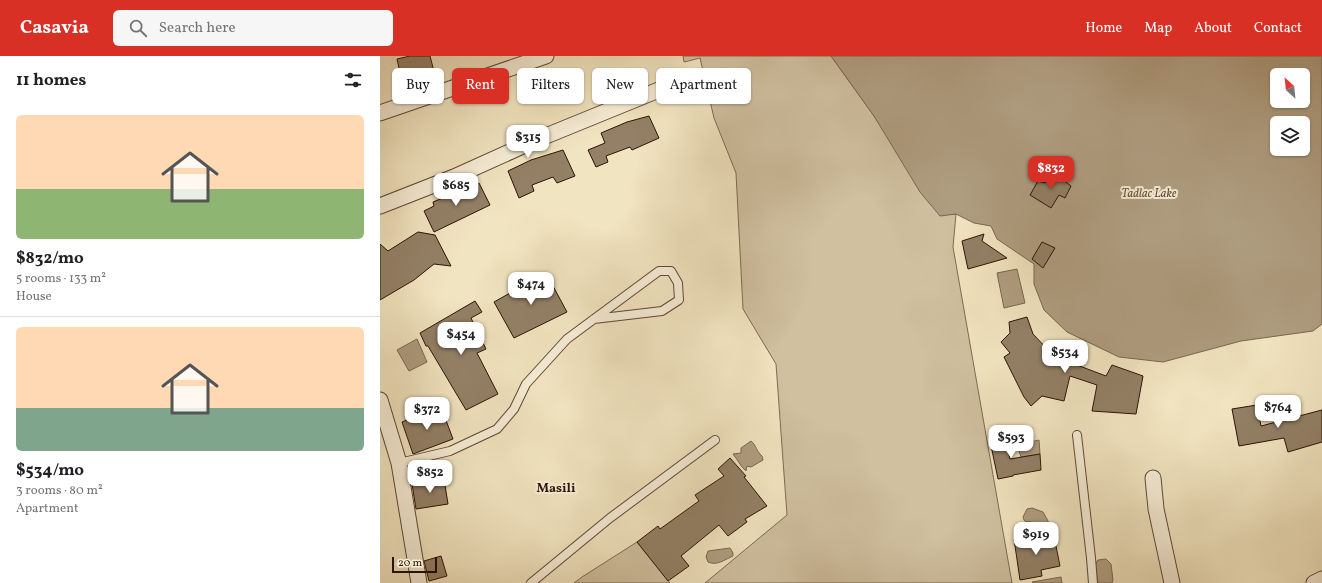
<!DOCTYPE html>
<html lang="en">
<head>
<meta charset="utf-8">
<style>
	body { margin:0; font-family:Vollkorn,serif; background:#f6f6f6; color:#202124; height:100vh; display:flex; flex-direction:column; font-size:15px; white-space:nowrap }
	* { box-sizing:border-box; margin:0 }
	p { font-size:13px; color:#757577 }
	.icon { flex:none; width:22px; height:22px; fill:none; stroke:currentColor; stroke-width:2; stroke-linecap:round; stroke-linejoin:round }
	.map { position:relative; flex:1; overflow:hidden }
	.details { display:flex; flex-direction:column; background:#fff; width:380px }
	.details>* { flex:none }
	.top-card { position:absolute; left:12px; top:12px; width:380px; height:36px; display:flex; gap:8px }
	.needle { width:26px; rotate:333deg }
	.buttons { position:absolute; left:890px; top:12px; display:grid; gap:8px }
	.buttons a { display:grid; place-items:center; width:40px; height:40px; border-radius:6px; background:#fff; box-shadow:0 1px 3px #0004; font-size:20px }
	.scale { position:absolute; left:12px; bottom:10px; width:45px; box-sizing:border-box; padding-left:4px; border:2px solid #2e1305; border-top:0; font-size:11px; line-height:14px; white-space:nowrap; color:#2e1305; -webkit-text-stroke:3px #f6edd6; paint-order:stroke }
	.price { position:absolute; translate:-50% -34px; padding:0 9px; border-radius:8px; background:#fff; color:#222; font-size:13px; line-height:26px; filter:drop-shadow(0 1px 2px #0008) }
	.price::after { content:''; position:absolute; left:50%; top:24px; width:12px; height:9px; margin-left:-6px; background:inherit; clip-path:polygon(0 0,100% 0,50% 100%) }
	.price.active { background:#d93025; color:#fff }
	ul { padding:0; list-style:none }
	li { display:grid; align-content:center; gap:8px; height:212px; padding:0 16px }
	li+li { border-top:1px solid #e0e0e0 }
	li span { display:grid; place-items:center; height:124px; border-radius:6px; color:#555 }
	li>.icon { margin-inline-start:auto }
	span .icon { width:72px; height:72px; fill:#fffc; stroke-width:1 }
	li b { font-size:17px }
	h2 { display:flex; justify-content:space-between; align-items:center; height:48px; padding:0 16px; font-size:17px }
	.pill { padding:0 14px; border-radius:6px; background:#fff; box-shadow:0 1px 3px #0004; font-size:14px; line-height:36px }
	.pill.active { background:#d93025; color:#fff }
	header { display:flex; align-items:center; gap:24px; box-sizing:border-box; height:56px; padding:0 20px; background:#d93025; color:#fff }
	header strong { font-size:19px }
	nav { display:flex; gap:22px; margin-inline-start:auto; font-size:14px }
	.search { width:280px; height:36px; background:#f6f6f6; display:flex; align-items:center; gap:10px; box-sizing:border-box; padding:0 14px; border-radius:6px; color:#757577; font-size:15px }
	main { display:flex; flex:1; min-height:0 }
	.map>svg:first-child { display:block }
	.green { fill:#d0c0a0; stroke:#7f6a52 }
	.water { fill:#af9d80; stroke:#7b664f; fill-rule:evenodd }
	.building { fill:#938066; stroke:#2e1305 }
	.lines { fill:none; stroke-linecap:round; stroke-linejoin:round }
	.service-casing { stroke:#5f4734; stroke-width:10 }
	.minor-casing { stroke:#5f4734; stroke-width:17 }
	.service { stroke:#f6edd6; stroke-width:8 }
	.minor { stroke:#f6edd6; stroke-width:15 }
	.labels { text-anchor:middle; stroke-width:4; stroke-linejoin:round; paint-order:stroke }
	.water-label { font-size:12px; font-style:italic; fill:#624a36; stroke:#f6edd6 }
	.quarter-label { font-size:13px; font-weight:bold; fill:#2e1305; stroke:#f6edd6 }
</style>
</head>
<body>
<header>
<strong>Casavia</strong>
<div class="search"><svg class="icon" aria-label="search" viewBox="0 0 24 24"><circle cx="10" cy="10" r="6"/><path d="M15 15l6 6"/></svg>Search here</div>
<nav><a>Home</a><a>Map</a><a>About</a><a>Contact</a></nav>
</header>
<main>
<section class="details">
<h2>11 homes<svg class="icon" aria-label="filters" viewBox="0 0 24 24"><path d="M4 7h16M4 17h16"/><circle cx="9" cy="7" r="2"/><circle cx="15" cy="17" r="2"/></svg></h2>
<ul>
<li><span style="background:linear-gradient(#ffd9b3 60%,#8fb573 0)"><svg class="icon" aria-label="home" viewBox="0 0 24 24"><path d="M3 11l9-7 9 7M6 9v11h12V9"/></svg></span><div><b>$832/mo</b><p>5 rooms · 133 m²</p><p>House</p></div></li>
<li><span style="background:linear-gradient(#ffd9b3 65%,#7fa58c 0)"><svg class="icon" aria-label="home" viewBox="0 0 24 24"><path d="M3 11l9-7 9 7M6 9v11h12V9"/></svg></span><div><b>$534/mo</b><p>3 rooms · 80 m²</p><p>Apartment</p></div></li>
</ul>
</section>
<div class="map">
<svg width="942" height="527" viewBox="0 0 942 527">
	<rect width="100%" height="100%" fill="#f1e4c0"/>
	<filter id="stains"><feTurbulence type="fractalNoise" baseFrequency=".005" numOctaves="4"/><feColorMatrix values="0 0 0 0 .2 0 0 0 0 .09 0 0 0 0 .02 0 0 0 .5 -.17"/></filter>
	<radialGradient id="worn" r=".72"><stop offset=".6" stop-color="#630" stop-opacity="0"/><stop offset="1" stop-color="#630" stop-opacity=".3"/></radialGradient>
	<g class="green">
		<path d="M303,0H451L494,60L560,159L576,158L573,191L632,527H325L407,459L396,308L363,253L356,117L334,62L320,2L304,6Z"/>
		<path d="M257,486L290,527H194L202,521Z"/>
	</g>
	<g class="water">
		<path d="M451,0H942V268L933,275L861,285L783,306L739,301L687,276L664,254L654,228V208L617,183L611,170L594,167L576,158L560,160L540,136L494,60ZM897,19H923V45H897ZM897,67H923V93H897Z"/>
		<path d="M637,213L645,247L624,252L617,217Z"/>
		<path d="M37,283L47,306L29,315L17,294Z"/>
		<path d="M659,384L660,398L641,401L637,389Z"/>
		<path d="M371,385C377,390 376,395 382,400L383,404L371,411L367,410L366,415C360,410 358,404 353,398L361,397V392Z"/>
		<path d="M652,452L663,456L668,465V470L665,473C657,473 655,464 646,466L644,464L643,461L647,453Z"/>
		<path d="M350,492L353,497V500C344,504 337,510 328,506L326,501L328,495Z"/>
		<path d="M726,503L731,508L733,524L732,527H718L715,509L718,504Z"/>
		<path d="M681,521L682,527H653L652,526Z"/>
	</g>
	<g class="building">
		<path d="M30,0H50L56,23L23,30L17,3Z"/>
		<path d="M269,60L279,82L252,94L250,91L226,100L228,106L216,111L208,94L225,87L221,77L247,66Z"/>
		<path d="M183,94L195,120L177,127L173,121L152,129L154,135L139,142L128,115L151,104Z"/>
		<path d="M673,116L691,130L685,142L679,139L671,152L650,139L658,125L665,127Z"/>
		<path d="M99,127L110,149L54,176L44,155L54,150L53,146Z"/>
		<path d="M38,176L55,179L71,210L54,208L34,224L0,244V188L8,195Z"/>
		<path d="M604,178L602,185L627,202L588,213L582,185Z"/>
		<path d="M662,186L675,192L663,212L652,203Z"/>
		<path d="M166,217L187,256L134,282L114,246Z"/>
		<path d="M95,245L102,256L91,262L106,293L97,297L118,338L86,354L48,290H46L40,277Z"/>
		<path d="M647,261L653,278L686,313L689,306L726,320L732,309L763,320L756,358L712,355L717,329L690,320L684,345L662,340L651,350L644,341L624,301L630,297L621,286L630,277L629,266Z"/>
		<path d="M877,349L881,370L942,354V386L908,396L904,382L859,390L852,353Z"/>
		<path d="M61,351L73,383L33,398L22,366Z"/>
		<path d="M624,377L630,403L660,398L661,414L633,419V420L618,423L609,380Z"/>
		<path d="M350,402L366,420L364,421L387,450L365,463L367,466L348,480L339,469L301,500L309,510L288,525L257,486L278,470L280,473L319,445L315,439L344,420L338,413Z"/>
		<path d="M64,423L68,448L36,453L32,428Z"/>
		<path d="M649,480L651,484L674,480L680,510L661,514L662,520L640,524L634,483Z"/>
		<path d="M61,500L67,520L49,525L44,505Z"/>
	</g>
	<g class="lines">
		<defs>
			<g id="service">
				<path d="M697,379L711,502L713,527"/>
				<path d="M19,407L70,395L117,373L134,353L146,328L187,283L279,215H291L298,227L299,244L282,255L214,263"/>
				<path d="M151,527L230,462L335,384"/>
			</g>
			<g id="minor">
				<path d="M0,57L166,0"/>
				<path d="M0,150L74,121L156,84L286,31"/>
				<path d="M0,344L19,407L39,527"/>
				<path d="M773,422L776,453L792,527"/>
				<path d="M934,527L942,523"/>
			</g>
		</defs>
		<use href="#service" class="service-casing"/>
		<use href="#minor" class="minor-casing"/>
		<use href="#service" class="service"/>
		<use href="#minor" class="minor"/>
	</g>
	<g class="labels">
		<g class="water-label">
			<text x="769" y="141">Tadlac Lake</text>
		</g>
		<g class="quarter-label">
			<text x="176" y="436">Masili</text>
		</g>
	</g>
	<rect width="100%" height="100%" filter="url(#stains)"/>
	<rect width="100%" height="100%" fill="url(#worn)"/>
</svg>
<div class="buttons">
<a><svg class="needle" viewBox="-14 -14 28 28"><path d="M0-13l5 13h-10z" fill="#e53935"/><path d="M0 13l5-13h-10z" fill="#757577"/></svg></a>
<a><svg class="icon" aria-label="layers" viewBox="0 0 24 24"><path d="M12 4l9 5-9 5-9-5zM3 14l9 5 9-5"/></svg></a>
</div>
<div class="scale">20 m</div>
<b class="price" style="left:148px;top:103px">$315</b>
<b class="price active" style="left:671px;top:134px">$832</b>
<b class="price" style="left:76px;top:151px">$685</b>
<b class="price" style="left:151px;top:250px">$474</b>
<b class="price" style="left:81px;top:300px">$454</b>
<b class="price" style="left:685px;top:318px">$534</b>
<b class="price" style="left:898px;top:373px">$764</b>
<b class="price" style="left:47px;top:375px">$372</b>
<b class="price" style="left:631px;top:403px">$593</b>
<b class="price" style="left:50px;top:438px">$852</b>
<b class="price" style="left:656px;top:500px">$919</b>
<div class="top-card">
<a class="pill">Buy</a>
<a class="pill active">Rent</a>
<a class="pill">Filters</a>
<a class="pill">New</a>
<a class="pill">Apartment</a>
</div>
</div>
</main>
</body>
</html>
